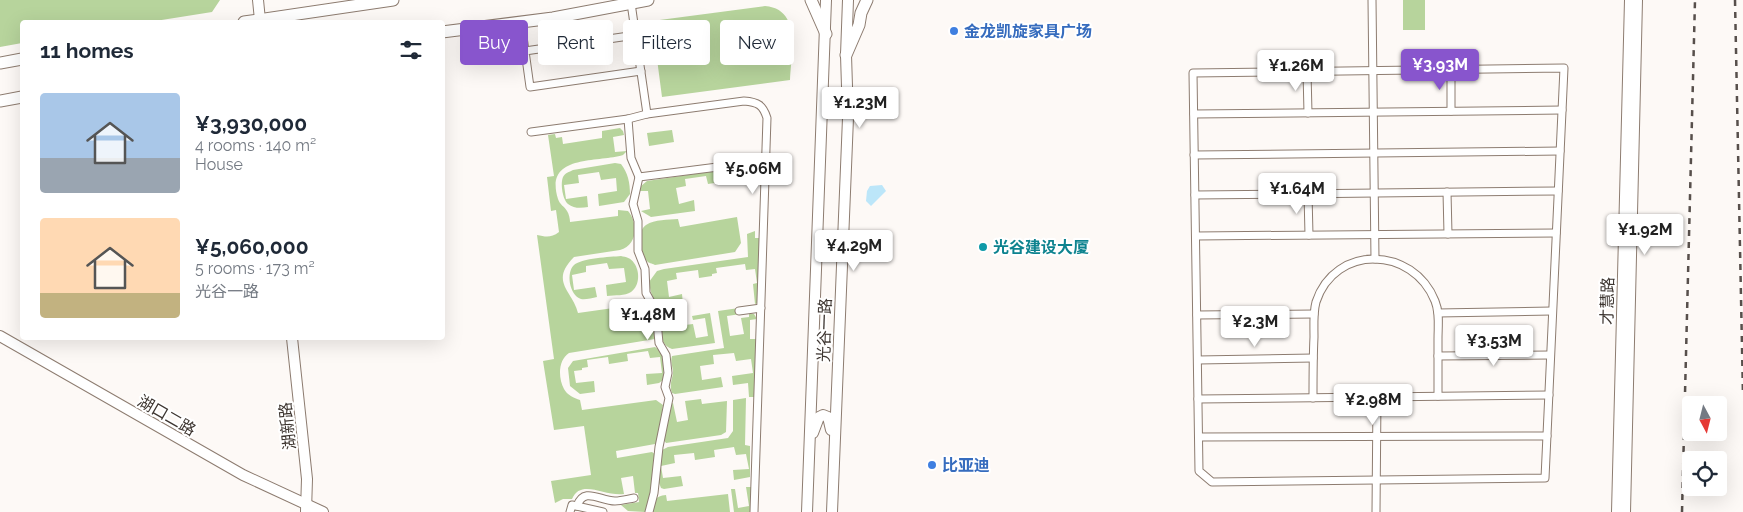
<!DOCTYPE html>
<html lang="en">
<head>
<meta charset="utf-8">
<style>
	body { margin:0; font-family:Raleway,"Noto Sans SC",sans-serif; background:#f2f2f3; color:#1f2937; height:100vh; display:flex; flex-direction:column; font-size:19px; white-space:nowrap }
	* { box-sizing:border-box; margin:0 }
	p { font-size:16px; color:#747a83 }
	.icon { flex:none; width:28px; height:28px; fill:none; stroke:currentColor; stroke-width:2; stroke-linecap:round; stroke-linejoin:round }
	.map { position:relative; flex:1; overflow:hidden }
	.details { position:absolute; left:20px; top:20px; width:425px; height:320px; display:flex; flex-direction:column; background:#fff; border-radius:5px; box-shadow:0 5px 20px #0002 }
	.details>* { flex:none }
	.banner { position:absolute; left:460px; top:20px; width:475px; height:45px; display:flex; gap:10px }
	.needle { width:32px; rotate:173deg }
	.tools { position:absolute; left:1682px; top:396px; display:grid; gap:10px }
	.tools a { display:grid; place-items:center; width:45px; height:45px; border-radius:5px; background:#fff; box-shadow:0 5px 20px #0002; font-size:25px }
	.price { position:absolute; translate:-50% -42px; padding:0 11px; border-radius:5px; background:#fff; color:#222; font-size:16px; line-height:32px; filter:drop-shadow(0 1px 2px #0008) }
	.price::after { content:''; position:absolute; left:50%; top:30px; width:15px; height:11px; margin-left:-8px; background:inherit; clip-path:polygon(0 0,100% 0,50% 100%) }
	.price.on { background:#8855cd; color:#fff }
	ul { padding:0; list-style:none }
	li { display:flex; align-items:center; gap:15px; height:125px; padding:0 20px }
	li span { display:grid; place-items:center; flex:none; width:140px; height:100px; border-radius:5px; color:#555 }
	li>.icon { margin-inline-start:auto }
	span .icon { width:60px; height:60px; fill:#fffc; stroke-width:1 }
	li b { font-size:21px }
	h2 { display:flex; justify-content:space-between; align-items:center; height:60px; padding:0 20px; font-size:21px }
	.tag { padding:0 18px; border-radius:5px; background:#fff; box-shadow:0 5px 20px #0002; font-size:18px; line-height:45px }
	.tag.on { background:#8855cd; color:#fff }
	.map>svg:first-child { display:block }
	.green { fill:#b7d49c }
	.water { fill:#bce6f9 }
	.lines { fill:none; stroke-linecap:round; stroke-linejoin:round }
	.street-casing { stroke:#8d7c70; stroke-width:9 }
	.secondary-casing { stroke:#8d7c70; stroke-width:12 }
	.primary-casing { stroke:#8d7c70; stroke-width:13 }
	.street { stroke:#fff; stroke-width:7 }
	.secondary { stroke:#fff; stroke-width:10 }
	.primary { stroke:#fff; stroke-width:11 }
	.rail { stroke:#574f4b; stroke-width:2.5; stroke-dasharray:6 6; stroke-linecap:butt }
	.shop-dot { fill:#3f7fe0; stroke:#fff; stroke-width:2 }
	.culture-dot { fill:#0f9aa8; stroke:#fff; stroke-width:2 }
	.labels { text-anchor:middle; stroke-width:4; stroke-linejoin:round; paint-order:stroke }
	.shop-label { font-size:16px; font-weight:bold; fill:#366cbe; stroke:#fff; text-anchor:start }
	.culture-label { font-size:16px; font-weight:bold; fill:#0d838f; stroke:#fff; text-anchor:start }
	.street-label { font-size:16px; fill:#3d3530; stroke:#fff }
</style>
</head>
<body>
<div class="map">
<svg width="1743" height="512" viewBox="0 0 1743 512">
	<rect width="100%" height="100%" fill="#fdf9f6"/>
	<g class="green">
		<path d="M0,0H220L212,12L149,22H22V43L0,47Z"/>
		<rect x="1403" y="0" width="22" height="30"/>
		<path d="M765,6C802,9 791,54 790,80L662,97L652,21Z"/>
		<path d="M620,128L623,131L624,135L613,137L615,152L627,151L623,155C596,163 544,154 558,199C560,205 564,206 567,211C569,214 570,219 570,222L618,216V210L628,211C639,224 637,245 620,250L574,257C549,282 573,291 578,313L649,303L653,311L655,339L569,353C558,360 558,378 564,389C567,395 574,398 580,400L582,410L656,400L663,405L658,440L655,444L616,451L617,458L652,452L656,455L651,493L645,512L628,511L621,505L639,502L638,493H635L633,476L621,478L624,494C605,497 581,478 572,499H563L555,503L551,481L591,475L584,426L554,430L543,361L554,359L537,235C546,237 551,238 559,232L556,210L551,211L547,177L554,176L548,135L555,134L556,138L562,137L563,144L602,138V131Z"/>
		<path d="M672,130L674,142L649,146L647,133Z"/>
		<path d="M615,163L621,164C628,173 630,183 630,194L624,202L599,206L598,194L617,191L616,178L601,180L599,172L578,175L579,183L564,185L566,199L587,196L588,207C582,208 574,209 568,204C563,200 560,184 563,177C565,173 569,172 573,170Z"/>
		<path d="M748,166C764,170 761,178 762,193L759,176L748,177L747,170L725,173L727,181L708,184L706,176L685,179L686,186L676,188L679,204L694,200L695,211L651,217L641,211L650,209L648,191H638L641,186L647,181Z"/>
		<path d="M737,217L741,243L735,252L655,265C654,264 649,263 648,262C639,255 636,232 646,225C655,219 668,220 678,219L680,227Z"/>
		<path d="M755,231V238H760L758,303L755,304L753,284L757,283L755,269L746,270L745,264L716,268L717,273L712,274V276L699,278L698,270L676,273L677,279L667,281L669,297L682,294L683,304C659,308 653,308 649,282L657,271L664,269L748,257L747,234Z"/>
		<path d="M621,256C626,257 631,258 634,263C640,271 640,286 631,292C625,296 615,295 607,296L606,285L626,282L624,268L609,269L607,263L586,266V272L572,275L574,290L595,287L597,297C592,298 585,300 581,299C569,295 566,272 574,265C582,258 610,257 621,256Z"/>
		<path d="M739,308L741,314L727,316L730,336L744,334L741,318L749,317V313L754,314L757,319L750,320V339H757L755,397H749L748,383L733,385L732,376L753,373L751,359L736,361L734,353L713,355L714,364L700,366L702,380L721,377L723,387L675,394L672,393C669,385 672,380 673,373C673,367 670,362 672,356L724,348L718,311Z"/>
		<path d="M672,312L677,326L693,324L696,338L708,336L705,318L693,320L692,316L710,313L715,343L672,349C656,344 659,318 672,312Z"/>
		<path d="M655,347C665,353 665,369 663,380L659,383L647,385L646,374L662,373L660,357L650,358L648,351L627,354L628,361L609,364L608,357L587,360L588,367L582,368V370L574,371L576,383L594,381L595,392L580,394L570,386L568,368L573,361Z"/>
		<path d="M746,398L745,445L750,446V477L734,480L733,470L749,469L746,454L736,455L734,447L714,450L715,457L695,460L694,453L674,455L675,463L661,466L663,478L681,476L683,486L664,489L661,488L658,480L662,450L668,447L728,438L733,431V400Z"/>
		<path d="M701,399L702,404L727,401L726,432L721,435L666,443L663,439L671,404L673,403L677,422L688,420L685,401Z"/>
		<path d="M746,487H751V512H734L731,489H735L738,508L749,506Z"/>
		<path d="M728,494L730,512H652C654,502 654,496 666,495L667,501Z"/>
	</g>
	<path class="water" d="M882,185L886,191L871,206L866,201L867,191L870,186Z"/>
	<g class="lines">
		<defs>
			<g id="street">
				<path d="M1372,0L1375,259"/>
				<path d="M631,3L647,114L744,101C758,102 763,105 767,118L754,512"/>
				<path d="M521,22L525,51"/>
				<path d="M636,35L525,51L530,87L641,71"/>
				<path d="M1564,68L1545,478L1212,482L1199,471L1193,73Z"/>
				<path d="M1451,70V111"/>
				<path d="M1307,72L1308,113"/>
				<path d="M1194,114L1562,110"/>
				<path d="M628,119L631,158L639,177L765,161"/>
				<path d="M531,132L628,119L647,114"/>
				<path d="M1194,155L1560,151"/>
				<path d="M639,177L633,204L638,221V251L645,269L646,293L656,311L659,343L666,355L668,373L665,387L669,398L659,447L654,493L649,512"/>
				<path d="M1447,192L1448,234"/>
				<path d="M1308,194L1309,235"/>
				<path d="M1195,195L1558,191"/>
				<path d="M1196,236L1556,233"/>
				<path d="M739,311L761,308"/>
				<path d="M1438,313L1552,311"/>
				<path d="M1197,315L1314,314"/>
				<path d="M1438,356L1550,355"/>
				<path d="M1198,360L1313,358"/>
				<path d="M1313,398C1313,377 1313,357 1314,337C1314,325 1313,313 1316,302C1335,244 1413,246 1435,301C1440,313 1438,326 1438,339C1438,358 1438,377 1438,396"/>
				<path d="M1198,399L1549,395"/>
				<path d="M1199,437L1547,436"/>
				<path d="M577,506C584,486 600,501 615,501C621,501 628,499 634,498"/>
				<path d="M570,512L572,505L603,512"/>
				<path d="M1376,512L1377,397"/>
			</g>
			<g id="secondary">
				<path d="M258,0L260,20"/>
				<path d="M0,336L243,475L323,512"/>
				<path d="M292,338L307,479L306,511"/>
				<path d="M813,433L819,417L823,415L828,417L831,430"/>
				<path d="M807,512L826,0"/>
				<path d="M832,512L848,118L846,55L848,0"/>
				<path d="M1617,512L1630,0"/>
				<path d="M1625,512L1637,0"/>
			</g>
			<g id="primary">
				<path d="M811,0L826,34"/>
				<path d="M244,22L393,0"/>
				<path d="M442,32L553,18L648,0"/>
				<path d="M846,55L859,25L861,13L867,0"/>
				<path d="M0,63L22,59"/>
				<path d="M0,101L22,97"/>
			</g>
		</defs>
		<use href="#street" class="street-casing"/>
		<use href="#secondary" class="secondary-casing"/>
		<use href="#primary" class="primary-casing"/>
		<use href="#street" class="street"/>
		<use href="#secondary" class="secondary"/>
		<use href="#primary" class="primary"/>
		<g class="rail">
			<path d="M1735,0L1743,396"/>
			<path d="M1682,512L1695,0"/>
		</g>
	</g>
	<g class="shop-dot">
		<circle cx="954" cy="31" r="5"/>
		<circle cx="932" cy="465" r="5"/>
	</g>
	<circle class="culture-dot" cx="983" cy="247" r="5"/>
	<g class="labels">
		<g class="shop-label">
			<text x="964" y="37">金龙凯旋家具广场</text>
			<text x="942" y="471">比亚迪</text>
		</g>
		<g class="culture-label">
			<text x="993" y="253">光谷建设大厦</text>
		</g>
		<g class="street-label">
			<text transform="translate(1607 301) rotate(-89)" y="6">才慧路</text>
			<text transform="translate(824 330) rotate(-88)" y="6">光谷一路</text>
			<text transform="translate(167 415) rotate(30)" y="6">湖口二路</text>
			<text transform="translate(287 426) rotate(-96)" y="6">湖新路</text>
		</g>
	</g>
</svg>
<div class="tools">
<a><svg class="needle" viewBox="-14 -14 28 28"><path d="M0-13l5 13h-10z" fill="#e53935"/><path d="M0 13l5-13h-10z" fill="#747a83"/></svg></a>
<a><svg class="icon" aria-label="locate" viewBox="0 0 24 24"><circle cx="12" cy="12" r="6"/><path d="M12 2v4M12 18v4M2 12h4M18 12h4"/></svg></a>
</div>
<b class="price on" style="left:1440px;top:91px">¥3.93M</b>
<b class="price" style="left:1296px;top:92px">¥1.26M</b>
<b class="price" style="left:860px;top:129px">¥1.23M</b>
<b class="price" style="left:753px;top:195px">¥5.06M</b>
<b class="price" style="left:1297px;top:215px">¥1.64M</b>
<b class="price" style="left:1645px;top:256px">¥1.92M</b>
<b class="price" style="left:854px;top:272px">¥4.29M</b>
<b class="price" style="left:648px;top:341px">¥1.48M</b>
<b class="price" style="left:1255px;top:348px">¥2.3M</b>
<b class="price" style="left:1494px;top:367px">¥3.53M</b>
<b class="price" style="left:1373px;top:426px">¥2.98M</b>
<div class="banner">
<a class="tag on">Buy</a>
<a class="tag">Rent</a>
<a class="tag">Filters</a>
<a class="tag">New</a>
</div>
<section class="details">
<h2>11 homes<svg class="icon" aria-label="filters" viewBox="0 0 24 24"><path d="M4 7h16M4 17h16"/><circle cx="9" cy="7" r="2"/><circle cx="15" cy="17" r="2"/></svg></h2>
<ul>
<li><span style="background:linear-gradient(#a9c7e8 65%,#9aa5b1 0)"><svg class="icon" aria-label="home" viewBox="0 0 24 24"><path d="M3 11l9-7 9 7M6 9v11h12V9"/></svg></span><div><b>¥3,930,000</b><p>4 rooms · 140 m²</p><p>House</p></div></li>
<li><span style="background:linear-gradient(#ffd9b3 75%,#c2b280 0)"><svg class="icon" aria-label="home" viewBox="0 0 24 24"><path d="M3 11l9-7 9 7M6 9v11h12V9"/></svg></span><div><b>¥5,060,000</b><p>5 rooms · 173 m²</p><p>光谷一路</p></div></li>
</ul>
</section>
</div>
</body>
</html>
